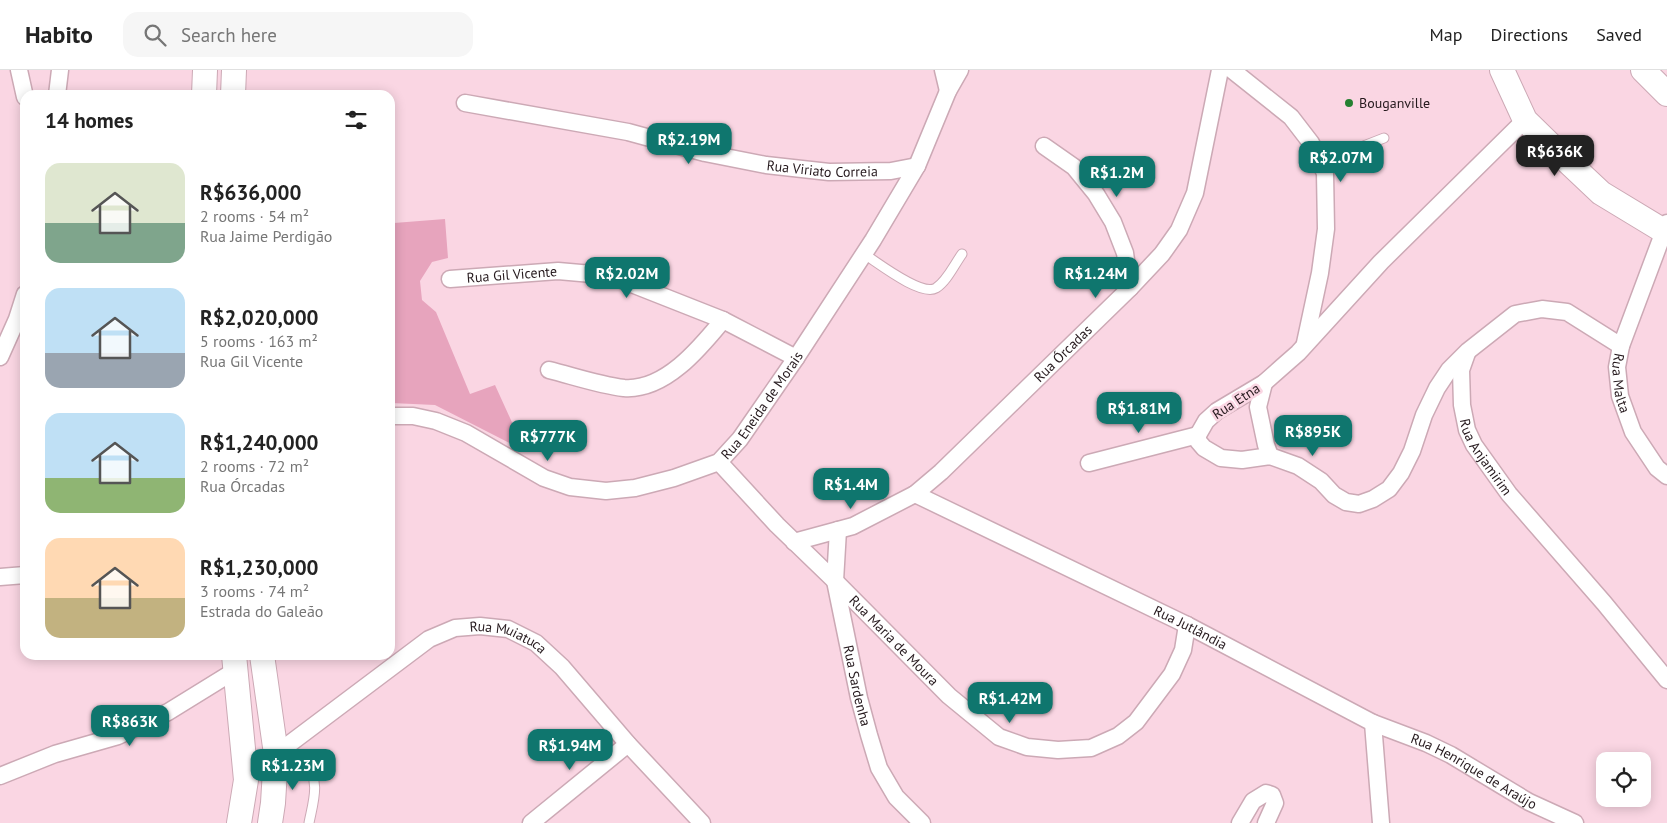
<!DOCTYPE html>
<html lang="en">
<head>
<meta charset="utf-8">
<style>
	body { margin:0; font-family:"PT Sans",sans-serif; background:#f6f6f6; color:#222; height:100vh; display:flex; flex-direction:column; font-size:19px; white-space:nowrap }
	* { box-sizing:border-box; margin:0 }
	p { font-size:16px; color:#767676 }
	.icon { flex:none; width:28px; height:28px; fill:none; stroke:currentColor; stroke-width:2; stroke-linecap:round; stroke-linejoin:round }
	.map { position:relative; flex:1; overflow:hidden }
	.sheet { position:absolute; left:20px; top:20px; width:375px; height:570px; display:flex; flex-direction:column; background:#fff; border-radius:15px; box-shadow:0 2px 12px #0003 }
	.sheet>* { flex:none }
	.controls { position:absolute; left:1596px; top:682px; display:grid; gap:10px }
	.controls a { display:grid; place-items:center; width:55px; height:55px; border-radius:10px; background:#fff; box-shadow:0 2px 12px #0003; font-size:25px }
	.price { position:absolute; translate:-50% -42px; padding:0 11px; border-radius:10px; background:#0f766e; color:#fff; font-size:16px; line-height:32px; filter:drop-shadow(0 1px 2px #0008) }
	.price::after { content:''; position:absolute; left:50%; top:30px; width:15px; height:11px; margin-left:-8px; background:inherit; clip-path:polygon(0 0,100% 0,50% 100%) }
	.price.selected { background:#222; color:#fff }
	ul { padding:0; list-style:none }
	li { display:flex; align-items:center; gap:15px; height:125px; padding:0 25px }
	li span { display:grid; place-items:center; flex:none; width:140px; height:100px; border-radius:15px; color:#555 }
	li>.icon { margin-inline-start:auto }
	span .icon { width:60px; height:60px; fill:#fffc; stroke-width:1 }
	li b { font-size:21px }
	h2 { display:flex; justify-content:space-between; align-items:center; height:60px; padding:0 25px; font-size:21px }
	header { display:flex; align-items:center; gap:30px; box-sizing:border-box; height:70px; padding:0 25px; background:#fff; border-bottom:1px solid #e0e0e0 }
	header strong { font-size:24px }
	nav { display:flex; gap:28px; margin-inline-start:auto; font-size:18px }
	.search { width:350px; height:45px; background:#f6f6f6; display:flex; align-items:center; gap:12px; box-sizing:border-box; padding:0 18px; border-radius:15px; color:#767676; font-size:19px }
	.map>svg:first-child { display:block }
	.green { fill:#e7a4bd }
	.lines { fill:none; stroke-linecap:round; stroke-linejoin:round }
	.lane-casing { stroke:#cca9b5; stroke-width:11 }
	.street-casing { stroke:#cca9b5; stroke-width:19 }
	.secondary-casing { stroke:#cca9b5; stroke-width:26 }
	.lane { stroke:#fff; stroke-width:9 }
	.street { stroke:#fff; stroke-width:16 }
	.secondary { stroke:#fff; stroke-width:24 }
	.poi-dot { fill:#258031; stroke:#fad6e3; stroke-width:2 }
	.labels { text-anchor:middle; stroke-width:5; stroke-linejoin:round; paint-order:stroke }
	.poi-label { font-size:14px; fill:#261a1e; stroke:#fad6e3; text-anchor:start }
	.street-label { font-size:14px; fill:#261a1e; stroke:#fad6e3 }
</style>
</head>
<body>
<header>
<strong>Habito</strong>
<div class="search"><svg class="icon" aria-label="search" viewBox="0 0 24 24"><circle cx="10" cy="10" r="6"/><path d="M15 15l6 6"/></svg>Search here</div>
<nav><a>Map</a><a>Directions</a><a>Saved</a></nav>
</header>
<div class="map">
<svg width="1667" height="753" viewBox="0 0 1667 753">
	<rect width="100%" height="100%" fill="#fad6e3"/>
	<path class="green" d="M445,149L448,188L432,192L420,211L422,230L436,242L470,324L495,315L525,381L435,335L391,333L394,153Z"/>
	<g class="lines">
		<defs>
			<g id="lane">
				<path d="M1320,93L1384,68"/>
				<path d="M864,184C877,192 921,227 936,218C947,211 954,195 962,184"/>
				<path d="M278,687C286,689 299,690 305,695C322,708 312,736 309,753"/>
			</g>
			<g id="street">
				<path d="M19,0L25,27"/>
				<path d="M943,0L948,21"/>
				<path d="M1232,0L1291,47L1311,73L1325,103L1326,159L1320,203L1305,273"/>
				<path d="M57,25L60,0"/>
				<path id="s1" d="M465,33L628,62L705,83L766,95L829,102L891,101L917,96"/>
				<path d="M1525,50L1381,192L1298,283L1282,297L1264,313L1217,341L1206,351L1198,365V371L1204,378L1221,388L1242,390L1270,386L1298,396L1321,411L1334,425L1346,432L1359,434L1373,429L1389,419L1401,403L1412,381L1424,345L1437,318L1449,300L1468,281L1515,244L1542,239L1567,242L1621,276"/>
				<path d="M1044,76L1074,97L1096,124L1113,152L1125,183L1130,218"/>
				<path id="s2" d="M1667,153L1621,276L1617,297L1620,326L1633,362L1657,398L1667,406"/>
				<path id="s3" d="M450,209L558,201L592,204L619,209L723,250L796,288"/>
				<path id="s4" d="M1467,283L1461,300L1462,335L1467,360L1474,375L1509,424L1604,533L1667,610"/>
				<path d="M0,287L17,249L25,224"/>
				<path d="M549,300C573,306 599,315 624,318C665,321 700,278 723,250"/>
				<path d="M1264,313L1258,337L1266,375L1270,386"/>
				<path id="s5" d="M390,346H413L436,351L466,363L544,408L570,417L606,421L635,418L674,408L719,392L740,369L796,288L873,170L917,96L948,21L960,0"/>
				<path id="s6" d="M719,392L777,455L835,511L949,626L999,667L1027,677L1058,680L1091,678L1118,666L1136,652L1172,604L1183,580L1187,555"/>
				<path d="M1089,393L1198,365"/>
				<path id="s7" d="M915,424L1187,555L1373,653L1381,753"/>
				<path id="s8" d="M838,460L835,511L859,628L869,665L879,698L896,727L922,753"/>
				<path id="s9" d="M794,472L853,456L915,424L941,402L1130,218L1162,184L1179,160L1195,123L1220,0"/>
				<path d="M0,507L25,505"/>
				<path id="s10" d="M1373,653L1426,673L1451,685L1529,732L1575,753"/>
				<path id="s11" d="M276,684L429,569L455,558L480,556L508,559L536,573L562,597L628,674L702,753"/>
				<path d="M0,706L55,684L118,666L168,642L236,600"/>
				<path d="M531,753L628,674"/>
				<path d="M1240,753L1253,731L1266,723L1272,725L1275,733L1266,753"/>
			</g>
			<g id="secondary">
				<path d="M1502,0L1525,50L1567,91L1601,123L1667,163"/>
				<path d="M1643,0L1667,24"/>
				<path d="M204,25L205,0"/>
				<path d="M233,25L234,0"/>
				<path d="M234,585L246,710L239,753"/>
				<path d="M262,585L276,684L273,733L270,753"/>
			</g>
		</defs>
		<use href="#lane" class="lane-casing"/>
		<use href="#street" class="street-casing"/>
		<use href="#secondary" class="secondary-casing"/>
		<use href="#lane" class="lane"/>
		<use href="#street" class="street"/>
		<use href="#secondary" class="secondary"/>
	</g>
	<circle class="poi-dot" cx="1349" cy="33" r="5"/>
	<g class="labels">
		<g class="poi-label">
			<text x="1359" y="38">Bouganville</text>
		</g>
		<g class="street-label">
			<text dy="5" stroke="none"><textPath href="#s1" startOffset="364">Rua Viriato Correia</textPath></text>
			<text dy="5" stroke="none"><textPath href="#s3" startOffset="62">Rua Gil Vicente</textPath></text>
			<text dy="5" stroke="none"><textPath href="#s9" startOffset="335">Rua Órcadas</textPath></text>
			<text dy="5" stroke="none"><textPath href="#s2" startOffset="169">Rua Malta</textPath></text>
			<text transform="translate(1236 331) rotate(-33)" y="5">Rua Etna</text>
			<text dy="5" stroke="none"><textPath href="#s5" startOffset="421">Rua Eneida de Morais</textPath></text>
			<text dy="5" stroke="none"><textPath href="#s4" startOffset="111">Rua Anjamirim</textPath></text>
			<text dy="5" stroke="none"><textPath href="#s7" startOffset="306">Rua Jutlândia</textPath></text>
			<text dy="5" stroke="none"><textPath href="#s11" startOffset="275">Rua Muiatuca</textPath></text>
			<text dy="5" stroke="none"><textPath href="#s6" startOffset="250">Rua Maria de Moura</textPath></text>
			<text dy="5" stroke="none"><textPath href="#s8" startOffset="158">Rua Sardenha</textPath></text>
			<text dy="5" stroke="none"><textPath href="#s10" startOffset="112">Rua Henrique de Araújo</textPath></text>
		</g>
	</g>
</svg>
<div class="controls">
<a><svg class="icon" aria-label="locate" viewBox="0 0 24 24"><circle cx="12" cy="12" r="6"/><path d="M12 2v4M12 18v4M2 12h4M18 12h4"/></svg></a>
</div>
<b class="price" style="left:689px;top:95px">R$2.19M</b>
<b class="price selected" style="left:1555px;top:107px">R$636K</b>
<b class="price" style="left:1341px;top:113px">R$2.07M</b>
<b class="price" style="left:1117px;top:128px">R$1.2M</b>
<b class="price" style="left:627px;top:229px">R$2.02M</b>
<b class="price" style="left:1096px;top:229px">R$1.24M</b>
<b class="price" style="left:1139px;top:364px">R$1.81M</b>
<b class="price" style="left:1313px;top:387px">R$895K</b>
<b class="price" style="left:548px;top:392px">R$777K</b>
<b class="price" style="left:851px;top:440px">R$1.4M</b>
<b class="price" style="left:1010px;top:654px">R$1.42M</b>
<b class="price" style="left:130px;top:677px">R$863K</b>
<b class="price" style="left:570px;top:701px">R$1.94M</b>
<b class="price" style="left:293px;top:721px">R$1.23M</b>
<section class="sheet">
<h2>14 homes<svg class="icon" aria-label="filters" viewBox="0 0 24 24"><path d="M4 7h16M4 17h16"/><circle cx="9" cy="7" r="2"/><circle cx="15" cy="17" r="2"/></svg></h2>
<ul>
<li><span style="background:linear-gradient(#dfe7d0 60%,#7fa58c 0)"><svg class="icon" aria-label="home" viewBox="0 0 24 24"><path d="M3 11l9-7 9 7M6 9v11h12V9"/></svg></span><div><b>R$636,000</b><p>2 rooms · 54 m²</p><p>Rua Jaime Perdigão</p></div></li>
<li><span style="background:linear-gradient(#bfe0f5 65%,#9aa5b1 0)"><svg class="icon" aria-label="home" viewBox="0 0 24 24"><path d="M3 11l9-7 9 7M6 9v11h12V9"/></svg></span><div><b>R$2,020,000</b><p>5 rooms · 163 m²</p><p>Rua Gil Vicente</p></div></li>
<li><span style="background:linear-gradient(#bfe0f5 65%,#8fb573 0)"><svg class="icon" aria-label="home" viewBox="0 0 24 24"><path d="M3 11l9-7 9 7M6 9v11h12V9"/></svg></span><div><b>R$1,240,000</b><p>2 rooms · 72 m²</p><p>Rua Órcadas</p></div></li>
<li><span style="background:linear-gradient(#ffd9b3 60%,#c2b280 0)"><svg class="icon" aria-label="home" viewBox="0 0 24 24"><path d="M3 11l9-7 9 7M6 9v11h12V9"/></svg></span><div><b>R$1,230,000</b><p>3 rooms · 74 m²</p><p>Estrada do Galeão</p></div></li>
</ul>
</section>
</div>
</body>
</html>
